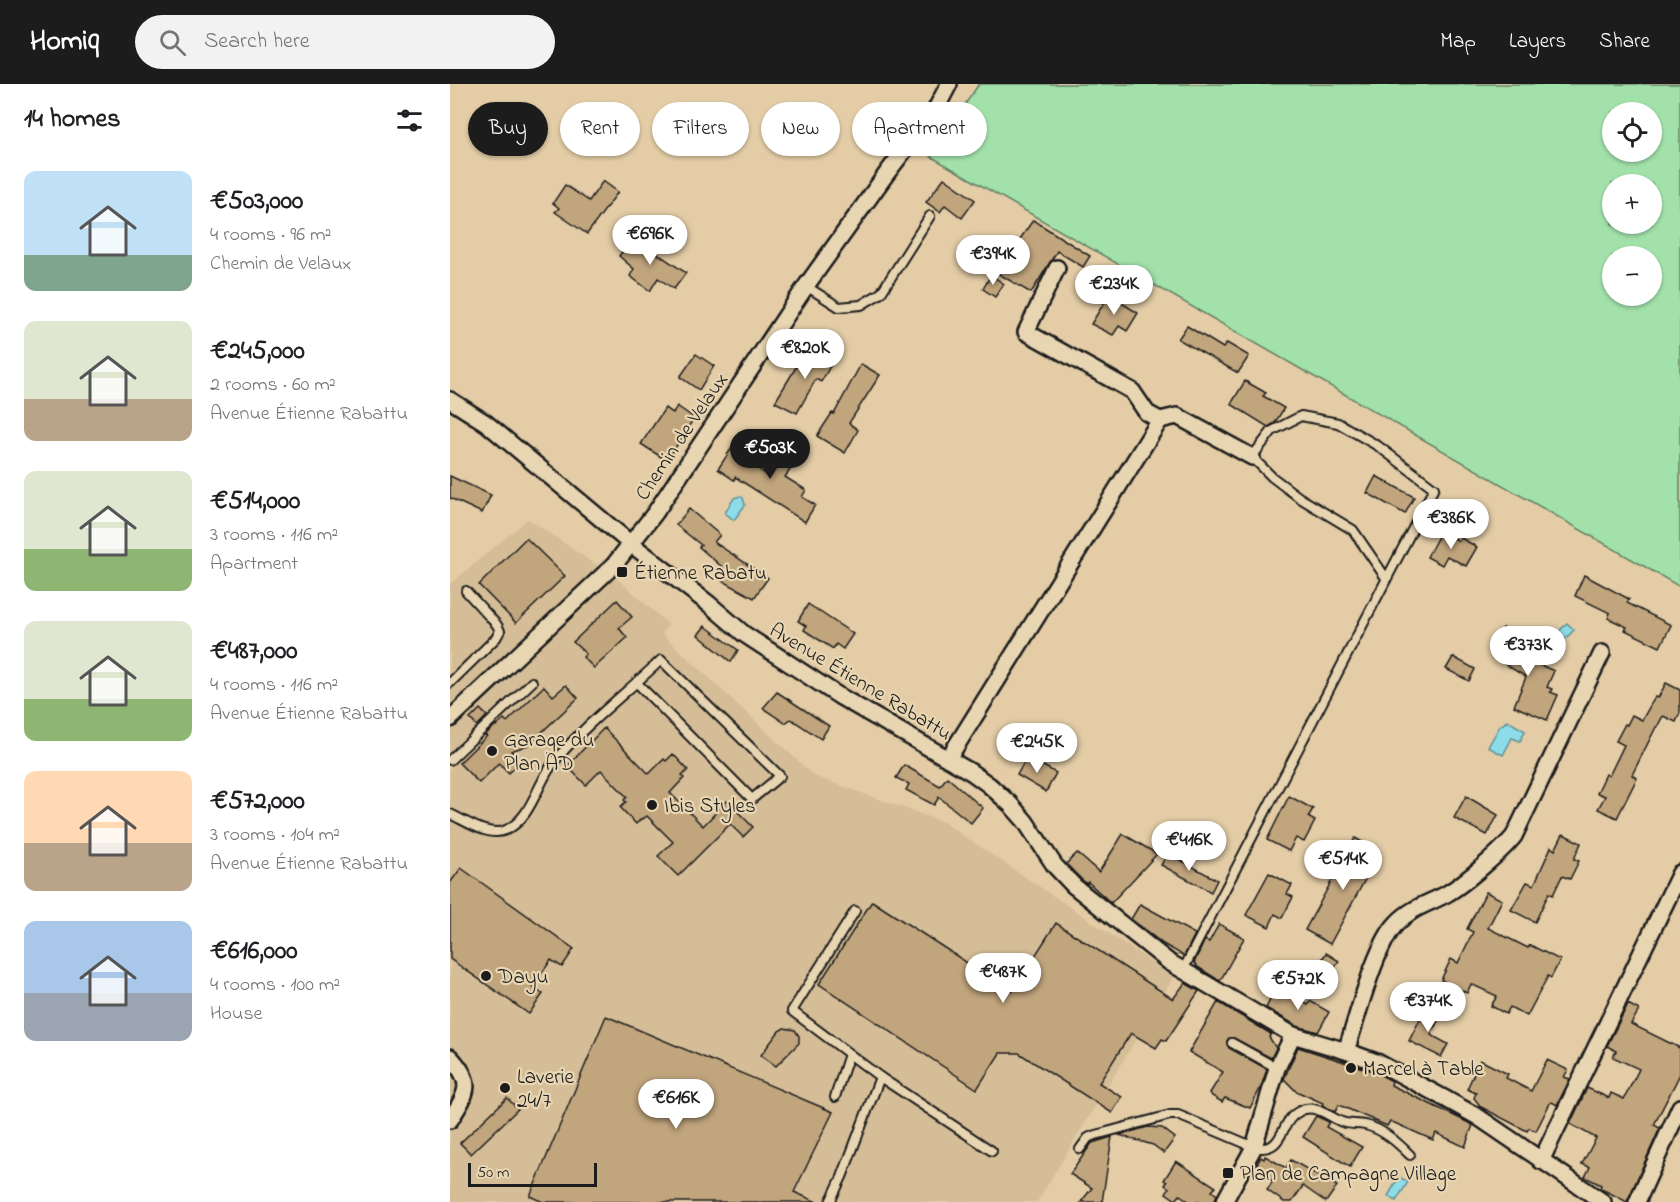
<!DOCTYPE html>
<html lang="en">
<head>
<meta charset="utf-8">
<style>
	body { margin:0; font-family:"Indie Flower",sans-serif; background:#f2f2f2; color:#202124; height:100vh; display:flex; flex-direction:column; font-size:22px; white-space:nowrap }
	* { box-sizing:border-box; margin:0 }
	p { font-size:20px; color:#757577 }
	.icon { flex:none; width:33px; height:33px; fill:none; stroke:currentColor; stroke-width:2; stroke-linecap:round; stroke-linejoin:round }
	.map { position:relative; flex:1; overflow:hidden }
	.details { display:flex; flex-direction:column; background:#fff; width:450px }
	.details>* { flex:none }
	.guide { position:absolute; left:18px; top:18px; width:570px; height:54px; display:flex; gap:12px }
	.controls { position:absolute; left:1152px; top:18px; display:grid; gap:12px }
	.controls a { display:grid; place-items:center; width:60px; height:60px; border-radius:50%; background:#fff; box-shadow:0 2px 4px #0004; font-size:30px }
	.scale { position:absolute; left:18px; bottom:15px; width:129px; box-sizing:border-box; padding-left:6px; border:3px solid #1c1c1c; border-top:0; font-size:16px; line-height:21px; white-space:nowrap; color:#1c1c1c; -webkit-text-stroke:4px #e8d5b2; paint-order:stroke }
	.price { position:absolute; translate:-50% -51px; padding:0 14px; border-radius:21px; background:#fff; color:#222; font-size:20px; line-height:39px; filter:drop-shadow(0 2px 3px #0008) }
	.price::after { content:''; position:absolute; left:50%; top:36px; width:18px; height:14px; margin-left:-9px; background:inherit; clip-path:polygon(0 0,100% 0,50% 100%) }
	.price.current { background:#1c1c1c; color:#fff }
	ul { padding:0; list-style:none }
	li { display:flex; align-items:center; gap:18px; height:150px; padding:0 24px }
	li span { display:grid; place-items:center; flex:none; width:168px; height:120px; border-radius:12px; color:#555 }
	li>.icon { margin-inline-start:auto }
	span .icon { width:72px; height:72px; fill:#fffc; stroke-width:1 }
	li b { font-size:26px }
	h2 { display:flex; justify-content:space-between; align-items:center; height:72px; padding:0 24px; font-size:26px }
	.pill { padding:0 21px; border-radius:27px; background:#fff; box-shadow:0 2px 4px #0004; font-size:21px; line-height:54px }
	.pill.current { background:#1c1c1c; color:#fff }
	header { display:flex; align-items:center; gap:36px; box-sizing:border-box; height:84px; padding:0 30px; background:#1c1c1c; color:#fff }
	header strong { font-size:28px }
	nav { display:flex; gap:33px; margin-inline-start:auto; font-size:21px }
	.search { width:420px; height:54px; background:#f2f2f2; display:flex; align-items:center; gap:15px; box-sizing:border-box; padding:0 21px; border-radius:33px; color:#757577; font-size:22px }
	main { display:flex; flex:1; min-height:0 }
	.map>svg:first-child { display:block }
	.built { fill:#d5bd97 }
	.green { fill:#a2e1aa; stroke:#5f7e63; stroke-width:1.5; fill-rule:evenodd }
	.water { fill:#8ddde8; stroke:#609096; stroke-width:1.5 }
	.building { fill:#c1a57d; stroke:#1c1c1c; stroke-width:1.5 }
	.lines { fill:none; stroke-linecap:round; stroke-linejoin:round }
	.service-casing { stroke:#1c1c1c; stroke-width:12 }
	.minor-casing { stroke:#1c1c1c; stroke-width:20 }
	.service { stroke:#e8d5b2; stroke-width:8 }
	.minor { stroke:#e8d5b2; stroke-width:15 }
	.poi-dot { fill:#1c1c1c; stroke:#e8d5b2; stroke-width:2 }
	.labels { text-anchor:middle; stroke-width:4.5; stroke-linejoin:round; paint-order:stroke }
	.street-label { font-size:21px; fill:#1c1c1c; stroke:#e8d5b2 }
	.poi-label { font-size:21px; fill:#1c1c1c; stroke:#e8d5b2; text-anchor:start }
</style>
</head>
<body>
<header>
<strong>Homiq</strong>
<div class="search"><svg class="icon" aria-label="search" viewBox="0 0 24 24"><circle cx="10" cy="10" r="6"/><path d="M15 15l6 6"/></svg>Search here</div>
<nav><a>Map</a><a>Layers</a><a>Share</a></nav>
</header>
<main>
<section class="details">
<h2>14 homes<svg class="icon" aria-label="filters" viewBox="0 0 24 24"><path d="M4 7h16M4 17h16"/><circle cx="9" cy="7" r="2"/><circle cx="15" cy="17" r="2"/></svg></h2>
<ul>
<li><span style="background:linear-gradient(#bfe0f5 70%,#7fa58c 0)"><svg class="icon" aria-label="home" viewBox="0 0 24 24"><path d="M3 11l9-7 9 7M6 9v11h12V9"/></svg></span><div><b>€503,000</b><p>4 rooms · 96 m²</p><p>Chemin de Velaux</p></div></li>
<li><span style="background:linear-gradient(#dfe7d0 65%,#b9a48a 0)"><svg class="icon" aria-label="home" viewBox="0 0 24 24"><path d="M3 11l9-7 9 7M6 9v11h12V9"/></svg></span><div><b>€245,000</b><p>2 rooms · 60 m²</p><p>Avenue Étienne Rabattu</p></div></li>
<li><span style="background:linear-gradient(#dfe7d0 65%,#8fb573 0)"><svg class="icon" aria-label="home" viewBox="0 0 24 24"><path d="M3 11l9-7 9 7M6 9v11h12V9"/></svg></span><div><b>€514,000</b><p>3 rooms · 116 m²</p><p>Apartment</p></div></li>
<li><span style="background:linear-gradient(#dfe7d0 65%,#8fb573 0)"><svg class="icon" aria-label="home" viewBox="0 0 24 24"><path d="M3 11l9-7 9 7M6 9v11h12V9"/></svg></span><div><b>€487,000</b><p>4 rooms · 116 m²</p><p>Avenue Étienne Rabattu</p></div></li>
<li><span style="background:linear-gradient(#ffd9b3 60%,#b9a48a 0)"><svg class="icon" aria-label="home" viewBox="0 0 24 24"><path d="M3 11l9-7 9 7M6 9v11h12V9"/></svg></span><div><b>€572,000</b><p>3 rooms · 104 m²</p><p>Avenue Étienne Rabattu</p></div></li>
<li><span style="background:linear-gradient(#a9c7e8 60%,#9aa5b1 0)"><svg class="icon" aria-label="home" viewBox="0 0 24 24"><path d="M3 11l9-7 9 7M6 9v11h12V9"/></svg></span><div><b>€616,000</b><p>4 rooms · 100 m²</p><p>House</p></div></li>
</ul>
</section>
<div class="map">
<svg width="1230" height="1118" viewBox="0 0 1230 1118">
	<rect width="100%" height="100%" fill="#e3cca6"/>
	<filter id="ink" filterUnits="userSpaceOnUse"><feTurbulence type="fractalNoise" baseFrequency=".0167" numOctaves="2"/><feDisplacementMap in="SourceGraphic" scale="12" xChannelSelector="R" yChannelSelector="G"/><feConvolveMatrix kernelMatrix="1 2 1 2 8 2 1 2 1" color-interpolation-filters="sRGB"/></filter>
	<g filter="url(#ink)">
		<path class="built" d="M78,435L170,497L218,540L212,550L364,692L493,738L724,893L587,1118H0V500Z"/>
		<path class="green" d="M529,0H1230V503L480,72ZM1162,28H1202V68H1162ZM1162,100H1202V140H1162ZM1162,172H1202V212H1162Z"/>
		<g class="water">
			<path d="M290,412L293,414L295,421L284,436L275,429L284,414Z"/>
			<path d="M1117,539L1124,546L1106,564L1099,558Z"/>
			<path d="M1058,637L1075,647L1070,657L1062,654L1053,671L1038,663L1050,642Z"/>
			<path d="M949,1093L958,1098L946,1117L938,1112Z"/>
		</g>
		<g class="building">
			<path d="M494,94L525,116L512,134L495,121L490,128L476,118Z"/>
			<path d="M153,97L168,108L137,150L105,128L109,124L103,119L115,101L139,117Z"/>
			<path d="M583,136L640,172L633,183L607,167L581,209L547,189Z"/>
			<path d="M183,153L236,189L224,205L208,194L200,207L180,192L184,185L169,172Z"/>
			<path d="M541,191L554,200L545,213L533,205Z"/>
			<path d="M659,211L688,229L677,247L669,242L663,251L641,240Z"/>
			<path d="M737,242L773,264L777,259L799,272L788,289L728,255Z"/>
			<path d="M368,263L386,272L371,298L366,295L347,329L325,318L351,275L359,278Z"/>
			<path d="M246,270L264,282L249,306L230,293Z"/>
			<path d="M411,280L430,291L399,339L408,346L395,369L367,352L382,329L384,330Z"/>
			<path d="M795,297L816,309L813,312L834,324L825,339L818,343L781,320Z"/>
			<path d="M227,322L244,334L217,377L191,360L215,324L223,329Z"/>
			<path d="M285,359L301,370L297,377L317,391L336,363L350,372L335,393L356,406L352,413L365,421L355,438L285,393L284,396L268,385Z"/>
			<path d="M0,392L41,411L32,429L0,414Z"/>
			<path d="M926,392L964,413L955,430L917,409Z"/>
			<path d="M239,425L270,451L264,458L318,494L304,514L266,493L272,483L249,463L251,461L226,441Z"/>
			<path d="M991,447L1009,457L1011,454L1027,463L1016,482L997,472L992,481L977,473Z"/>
			<path d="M76,454L115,492L66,539L29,501Z"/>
			<path d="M1134,491L1179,515L1177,519L1221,541L1210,563L1175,546L1177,543L1158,534L1160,529L1125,512Z"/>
			<path d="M167,516L182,533L169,544L177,554L144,584L133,573L136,570L123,558Z"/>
			<path d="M358,520L403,550L393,565L386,560L383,565L354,546L356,542L348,537Z"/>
			<path d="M255,542L288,566L281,578L248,551Z"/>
			<path d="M1053,544L1077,558L1069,572L1104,587L1097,603L1102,605L1100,608L1108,611L1097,636L1064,622L1076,593L1053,579L1056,573L1050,569L1053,564L1044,559Z"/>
			<path d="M1003,573L1025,585L1019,597L996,585Z"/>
			<path d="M1216,599L1230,606V629L1226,638L1213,632L1207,643H1206L1182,691L1187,694L1167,734L1148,725L1155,712L1147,709L1156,690L1159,692L1174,661L1166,657L1175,640L1177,641L1182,631L1192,636L1205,613L1208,614Z"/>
			<path d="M116,601L128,614L78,661L61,667L71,677L59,689L49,679L29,699L9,679L37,652L35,651L46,641L47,642L54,635L57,638L94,602L103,612Z"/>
			<path d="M327,608L379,642L371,655L341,635L335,639L313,624Z"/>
			<path d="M30,625L37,632L27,642L20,635Z"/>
			<path d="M154,644L199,690L214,675L216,677L223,670L238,686L232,692L234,694L220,709L253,742L277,717L303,743L293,753L280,740L228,792L208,772L223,758L197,732L193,735L192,734L186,740L170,723L176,718L174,716L177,713L151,686L136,701L117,682Z"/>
			<path d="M577,673L606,689L596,708L567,691Z"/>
			<path d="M454,681L490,702L497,693L533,724L521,739L489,713L484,721L456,706L459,700L446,694Z"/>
			<path d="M839,712L863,725L858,733L865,737L854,758L846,754L839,767L817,756Z"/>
			<path d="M1016,712L1048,731L1037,751L1004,734Z"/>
			<path d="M673,750L707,770L661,819L638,798L637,800L631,795L616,780L627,769L649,788Z"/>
			<path d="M1113,750L1131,759L1124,775L1129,777L1120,795L1112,792L1103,811L1099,809L1085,838L1061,826L1077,798L1084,801L1101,763L1105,766Z"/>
			<path d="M905,754L930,768L880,860L855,846Z"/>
			<path d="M718,769L767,796L761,808L711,781Z"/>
			<path d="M11,784L124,865L112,883L101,876L82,903L93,910L79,930L0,875V799Z"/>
			<path d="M819,789L842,801L837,810L843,813L832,834L825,830L819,843L796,831Z"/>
			<path d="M1036,808L1052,816L1038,844L1078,864L1080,861L1110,876L1101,894L1098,892L1077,932L1060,923L1056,930L1041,922L1047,912L1021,900L1017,909L991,896L1001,875L1008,879L1023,848L1017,845Z"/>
			<path d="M422,817L562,908L606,839L723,915L735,899L749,907L716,957L712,955L706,964L681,949L649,999L672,1013L662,1029L569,969H550L527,1005L369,900Z"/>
			<path d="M690,820L745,850L734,872L713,860L681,835Z"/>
			<path d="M769,840L794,854L770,897L746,882L747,881L744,879L755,856L759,858Z"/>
			<path d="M876,869L889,877L881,889L868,882Z"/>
			<path d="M832,906L858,921L860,917L879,928L868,948L847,942L816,924L823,910L828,913Z"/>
			<path d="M768,918L821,950L819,953L826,964L821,974L784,954H779L777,957L779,964L817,985L811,1003L800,1024L775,1014L772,1018L762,1012L760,1009L773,988L739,968Z"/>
			<path d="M1178,920L1189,926L1181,940L1230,964V990L1204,1041L1210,1044L1177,1118L1150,1104L1151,1101L1135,1093L1140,1083L1132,1080L1146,1054L1120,1040L1137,1004L1159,1014L1161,1009L1174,1015L1189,985L1163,973L1166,967L1157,962Z"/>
			<path d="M976,923L991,930L981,951L998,960L991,973L959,957Z"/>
			<path d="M156,932L383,1028L344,1108L367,1118H93L80,1112Z"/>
			<path d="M334,944L345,946L349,952V959L326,982L311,971L329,947Z"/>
			<path d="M848,963L925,988L942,997L941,1001L1023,1041L1015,1063L986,1049L983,1056L940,1037L937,1042L889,1021L885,1028L872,1021L873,1019L846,1007L834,995Z"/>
			<path d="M1030,976L1058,990L1056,994L1081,1007L1097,976L1118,986L1114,993L1120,995L1107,1021L1102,1018L1100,1019L1086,1047L1079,1044L1077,1047L1031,1023L1024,1014L1026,1009L1017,1005Z"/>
			<path d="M57,1014L68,1025L21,1070L10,1059Z"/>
			<path d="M866,1032L879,1038L876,1043L912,1063L900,1083L853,1053Z"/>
			<path d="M698,1043L712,1044L725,1054L714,1069L703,1061L669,1051Z"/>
			<path d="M662,1053L652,1118H631L642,1104L620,1090L642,1059Z"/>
			<path d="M815,1072L836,1084L841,1076L887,1102L876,1118L853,1102L842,1118H834L817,1106L823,1097L803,1086L811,1073L814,1075Z"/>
			<path d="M726,1077L766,1103L762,1107L767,1111L764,1118H740L730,1111L726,1116L716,1109L719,1104L715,1101L717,1098L714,1096Z"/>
		</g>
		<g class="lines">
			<defs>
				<g id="service">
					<path d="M356,202L389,223L411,221L431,209L480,132"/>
					<path d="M0,599L46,554L50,547L47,541L16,507"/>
					<path d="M0,676L82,598"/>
					<path d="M0,730C16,737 39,754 56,746C82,734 87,699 104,678C135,640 175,610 211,576L330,692L302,715L187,599"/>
					<path d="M405,827L342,927L430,993L542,1067"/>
					<path d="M733,886L984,404L928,362L888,339L851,332L822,347L802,373L822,393L850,414L903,446L936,494"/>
					<path d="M782,959L827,984"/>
					<path d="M385,1013L399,970"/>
					<path d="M630,1065L638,1054L642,1052L720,1031H728L804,1063C836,1070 828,1037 850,1027C865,1019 879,1033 892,1038C900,1041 907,1039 915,1041C933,1045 948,1059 960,1071"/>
					<path d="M380,1118L392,1093L430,993"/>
				</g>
				<g id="minor">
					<path d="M607,184L576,248L682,307L697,329L710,336L727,332L802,373"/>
					<path d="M0,316L36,339L181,460L259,520L294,550L389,612L521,688L539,701L560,720L575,737L605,782L624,802L719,878L843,951L896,967L929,979L994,1014L1028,1033L1153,1118"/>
					<path d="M0,635L164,481L205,429L356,202L437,89L486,25L499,0"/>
					<path d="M498,675L710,336"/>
					<path d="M896,967C907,935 925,861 947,839C962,823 981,819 998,809C1015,799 1052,767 1064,752L1152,569"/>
					<path d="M0,973C25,999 17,1009 0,1036"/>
					<path d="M1091,1077L1230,789"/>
					<path d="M774,1118L804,1063L827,984L843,951"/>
					<path d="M1187,1118L1230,1023"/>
				</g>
			</defs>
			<use href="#service" class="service-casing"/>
			<use href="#minor" class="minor-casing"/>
			<use href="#service" class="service"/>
			<use href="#minor" class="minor"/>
		</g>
	</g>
	<g class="poi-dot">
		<rect x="166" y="482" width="12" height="12" rx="3"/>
		<circle cx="42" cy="667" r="6"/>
		<circle cx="202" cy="721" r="6"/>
		<circle cx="36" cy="892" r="6"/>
		<circle cx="901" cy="984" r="6"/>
		<circle cx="55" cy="1004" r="6"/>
		<rect x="772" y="1083" width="12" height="12" rx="3"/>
	</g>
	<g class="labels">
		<g class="street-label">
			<text transform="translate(231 352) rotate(-56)" y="7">Chemin de Velaux</text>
			<text transform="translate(411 597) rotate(31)" y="7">Avenue Étienne Rabattu</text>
		</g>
		<g class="poi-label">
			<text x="184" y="495">Étienne Rabatu</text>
			<text x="54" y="662">Garage du<tspan x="54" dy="24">Plan AD</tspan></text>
			<text x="214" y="728">Ibis Styles</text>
			<text x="48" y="899">Dayu</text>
			<text x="913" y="991">Marcel à Table</text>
			<text x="67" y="999">Laverie<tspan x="67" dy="24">24/7</tspan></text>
			<text x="790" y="1096">Plan de Campagne Village</text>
		</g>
	</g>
</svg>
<div class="controls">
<a><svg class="icon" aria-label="locate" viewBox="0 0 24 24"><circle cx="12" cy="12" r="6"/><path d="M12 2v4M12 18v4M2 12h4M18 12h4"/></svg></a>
<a>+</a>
<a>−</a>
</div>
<div class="scale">50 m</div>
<b class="price" style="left:200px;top:182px">€696K</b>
<b class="price" style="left:543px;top:202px">€394K</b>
<b class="price" style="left:664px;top:232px">€234K</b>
<b class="price" style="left:355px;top:296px">€820K</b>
<b class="price current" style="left:320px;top:396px">€503K</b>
<b class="price" style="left:1001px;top:466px">€386K</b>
<b class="price" style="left:1078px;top:593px">€373K</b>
<b class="price" style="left:587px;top:690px">€245K</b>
<b class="price" style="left:739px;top:788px">€416K</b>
<b class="price" style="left:893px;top:807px">€514K</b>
<b class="price" style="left:553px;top:920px">€487K</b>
<b class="price" style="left:848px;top:927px">€572K</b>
<b class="price" style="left:978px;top:949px">€374K</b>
<b class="price" style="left:226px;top:1046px">€616K</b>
<div class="guide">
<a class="pill current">Buy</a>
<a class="pill">Rent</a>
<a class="pill">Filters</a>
<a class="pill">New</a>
<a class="pill">Apartment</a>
</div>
</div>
</main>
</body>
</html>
